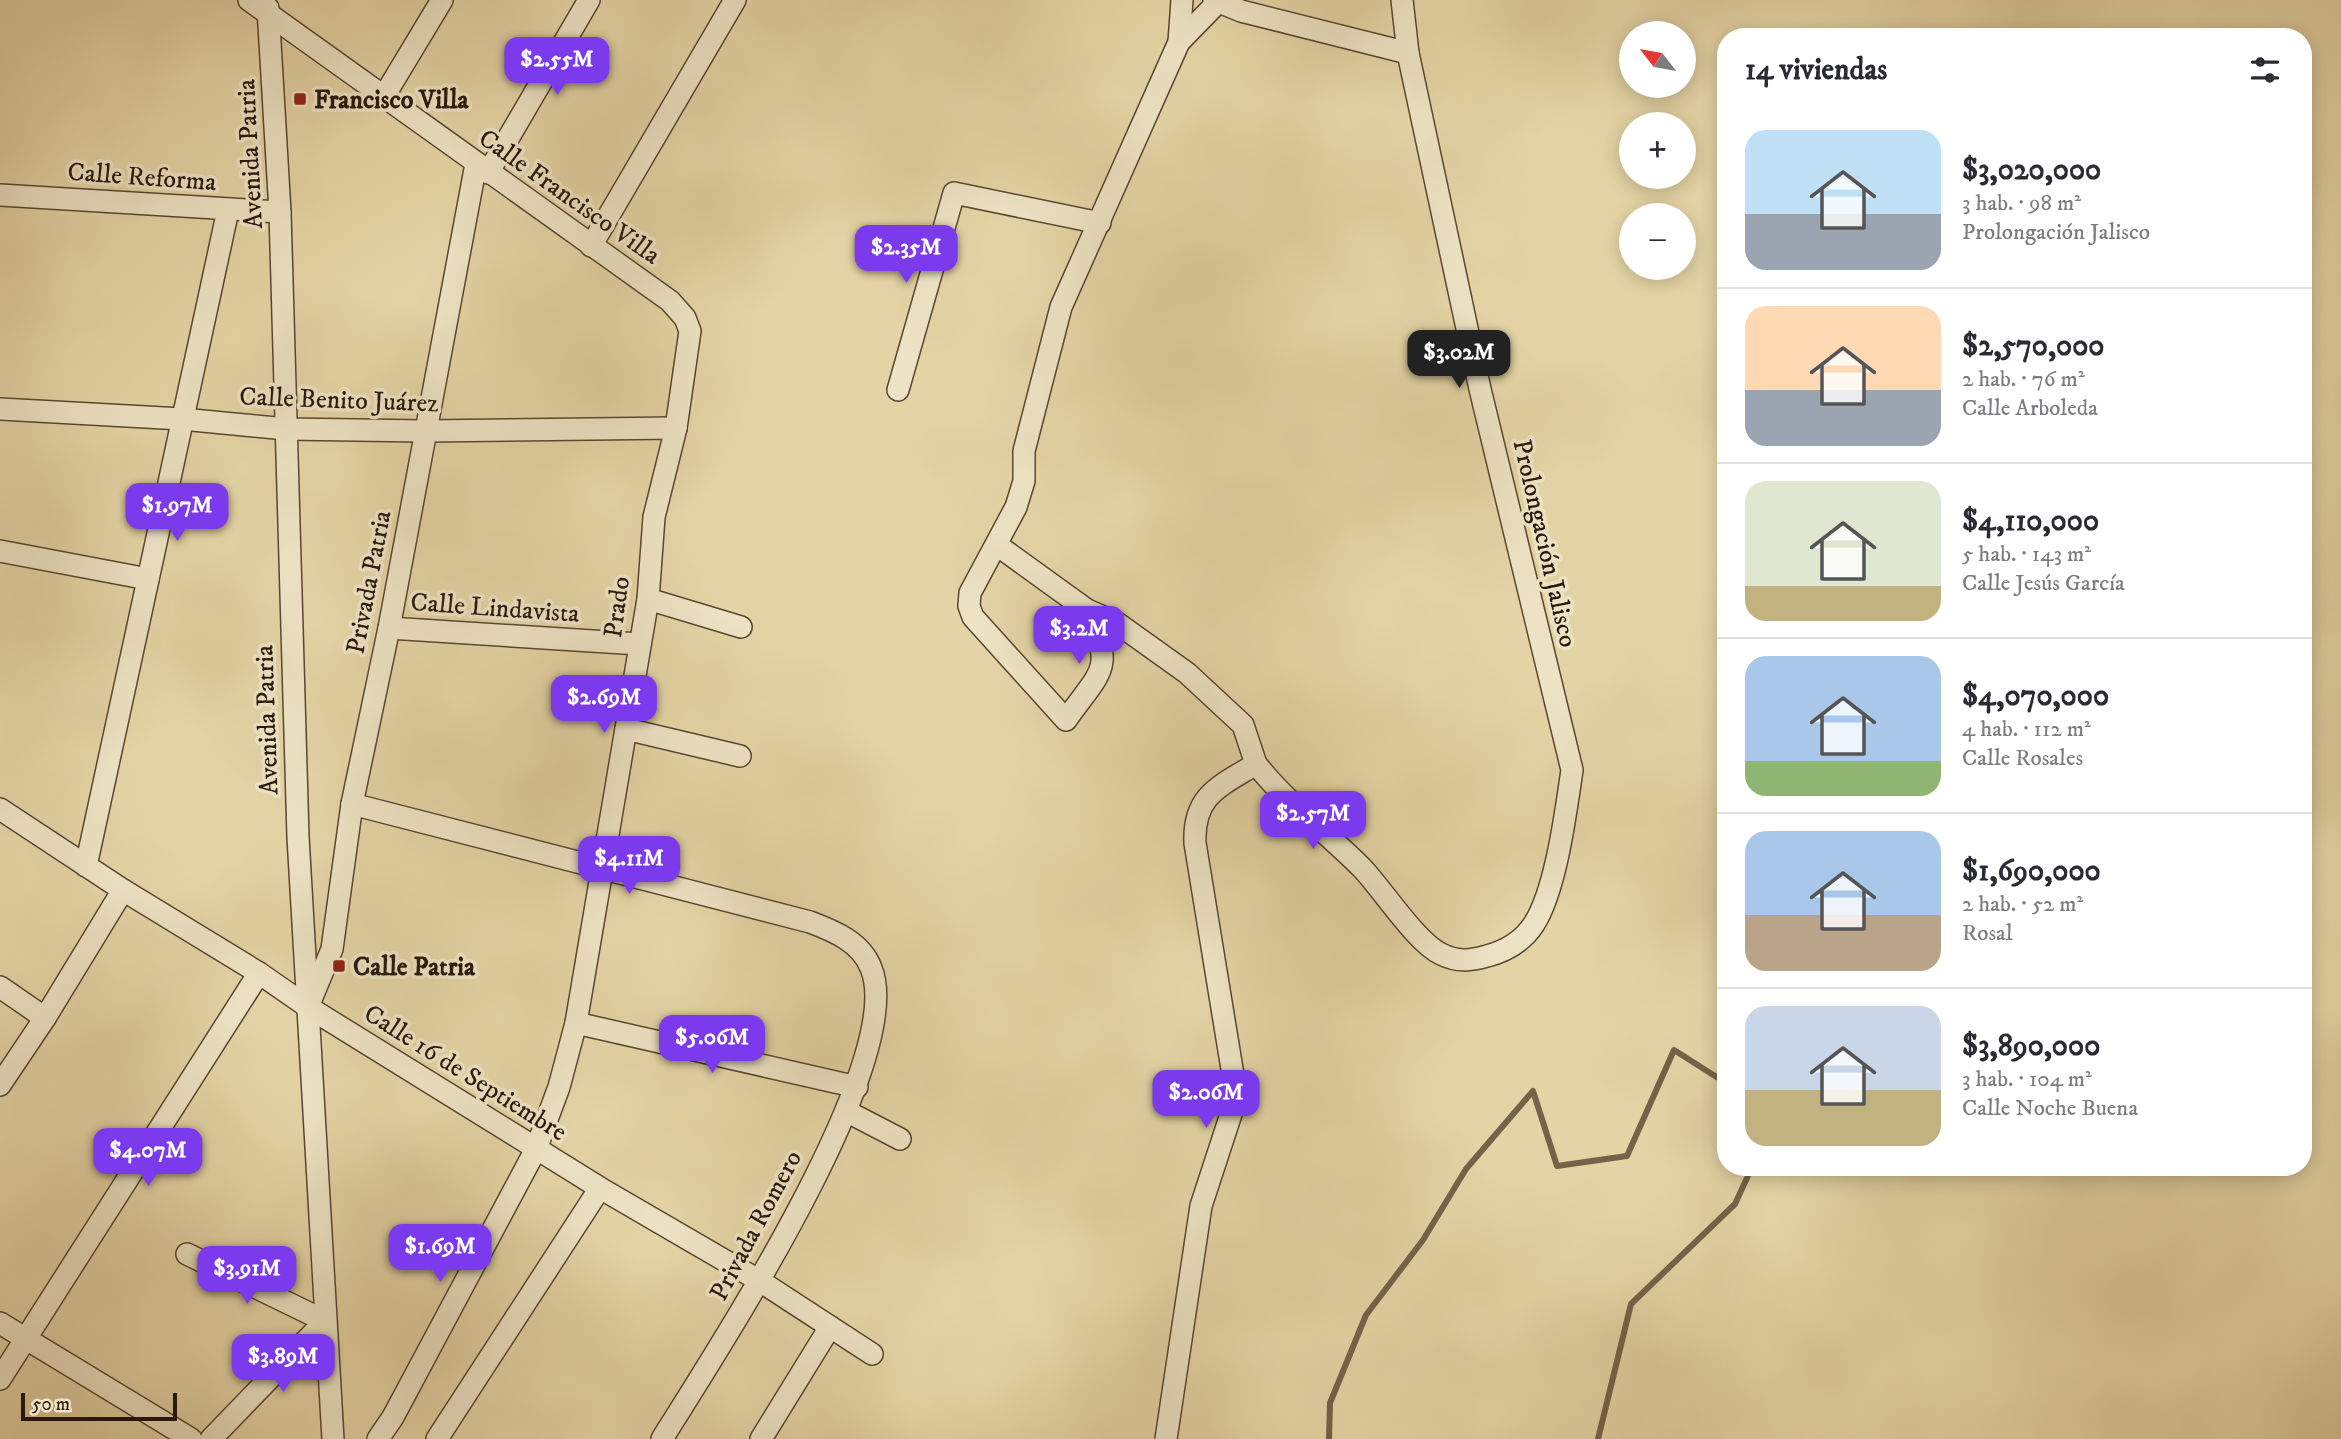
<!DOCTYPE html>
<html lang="es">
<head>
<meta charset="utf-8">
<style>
	body { margin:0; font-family:"IM FELL DW Pica",serif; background:#f7f7f7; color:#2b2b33; height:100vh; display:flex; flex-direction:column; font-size:26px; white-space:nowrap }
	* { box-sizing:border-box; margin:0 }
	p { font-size:23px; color:#7c7c81 }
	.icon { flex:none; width:38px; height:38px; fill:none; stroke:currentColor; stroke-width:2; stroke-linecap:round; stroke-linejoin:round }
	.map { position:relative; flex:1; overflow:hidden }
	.sheet { position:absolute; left:1717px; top:28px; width:595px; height:1148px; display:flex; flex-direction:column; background:#fff; border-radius:28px; box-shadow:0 4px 18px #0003 }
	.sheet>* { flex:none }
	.needle { width:46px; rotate:301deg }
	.fabs { position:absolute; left:1619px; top:21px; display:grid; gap:14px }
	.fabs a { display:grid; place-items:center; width:77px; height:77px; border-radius:50%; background:#fff; box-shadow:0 4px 18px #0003; font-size:35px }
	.scale { position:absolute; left:21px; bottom:18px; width:156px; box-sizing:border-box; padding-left:7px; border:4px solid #2b170c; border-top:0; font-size:19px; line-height:24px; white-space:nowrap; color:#2b170c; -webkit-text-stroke:5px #ede3c4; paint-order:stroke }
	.price { position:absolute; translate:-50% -60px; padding:0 16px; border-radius:14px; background:#7c3aed; color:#fff; font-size:23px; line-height:46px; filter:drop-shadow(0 2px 4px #0008) }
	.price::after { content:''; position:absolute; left:50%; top:42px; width:21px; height:16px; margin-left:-10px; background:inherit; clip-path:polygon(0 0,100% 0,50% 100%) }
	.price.current { background:#222; color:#fff }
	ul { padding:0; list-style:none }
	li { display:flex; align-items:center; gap:21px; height:175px; padding:0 28px }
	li+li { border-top:2px solid #e1e1e2 }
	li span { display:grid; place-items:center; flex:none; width:196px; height:140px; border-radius:21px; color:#555 }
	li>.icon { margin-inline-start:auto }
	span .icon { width:84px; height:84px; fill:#fffc; stroke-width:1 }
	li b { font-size:30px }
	h2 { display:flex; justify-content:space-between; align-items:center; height:84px; padding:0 28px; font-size:30px }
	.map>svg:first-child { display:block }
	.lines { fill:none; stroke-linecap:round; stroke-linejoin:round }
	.stream { stroke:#746249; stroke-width:6 }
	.street-casing { stroke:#594632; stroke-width:24 }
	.street { stroke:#ede3c4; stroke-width:21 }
	.poi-dot { fill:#8f2418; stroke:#ede3c4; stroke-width:2.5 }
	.labels { text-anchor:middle; stroke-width:7; stroke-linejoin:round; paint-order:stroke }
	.poi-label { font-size:26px; font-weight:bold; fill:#2b170c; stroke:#ede3c4; text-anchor:start }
	.street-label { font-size:26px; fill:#2b170c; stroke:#ede3c4 }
</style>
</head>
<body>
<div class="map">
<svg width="2341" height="1439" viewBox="0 0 2341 1439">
	<rect width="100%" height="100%" fill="#e4d4a5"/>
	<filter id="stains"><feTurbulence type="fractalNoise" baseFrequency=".00286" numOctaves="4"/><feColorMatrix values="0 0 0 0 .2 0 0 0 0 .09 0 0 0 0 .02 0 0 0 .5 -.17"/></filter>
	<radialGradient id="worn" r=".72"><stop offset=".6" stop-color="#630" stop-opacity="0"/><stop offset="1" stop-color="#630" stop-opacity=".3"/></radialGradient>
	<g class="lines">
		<g class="stream">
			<path d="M1329,1439L1330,1403L1366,1315L1423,1240L1466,1169L1533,1091L1557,1166L1627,1156L1674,1050L1726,1083"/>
			<path d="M1598,1439L1631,1304L1735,1204L1752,1167"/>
		</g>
		<defs>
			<g id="street">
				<path d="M249,0L670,301L685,318L690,331L676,428L654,517L648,599L576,1023L559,1087L536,1149L393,1417L378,1439"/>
				<path d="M1214,0L1241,11L1408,53"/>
				<path d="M268,8L280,212L298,837L333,1439"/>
				<path d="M1179,42L1218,2"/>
				<path d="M383,98L442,0"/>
				<path d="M488,173L589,0"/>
				<path d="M0,195L280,212"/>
				<path d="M591,246L735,0"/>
				<path d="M898,390L954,193L1100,223"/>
				<path d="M0,409L182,419L286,429L425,431L676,428"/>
				<path d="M997,545L1087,610L1117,623L1187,673L1243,725L1256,764"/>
				<path d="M0,551L148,579"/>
				<path d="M648,599L741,627"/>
				<path d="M1087,610C1115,670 1102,669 1066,720L973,617L969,606L970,593L1016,507L1024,481V451L1061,307L1179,42L1182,0"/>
				<path d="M389,628L639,644"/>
				<path d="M626,729L740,756"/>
				<path d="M352,804L810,922C834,931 861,942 871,968C909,1059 714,1355 662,1439"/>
				<path d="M0,809L123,890L259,973L308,1007L600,1188L760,1281L872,1354"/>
				<path d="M86,866L228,210"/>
				<path d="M0,987L45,1018"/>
				<path d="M310,1002L332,949L352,804L389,628L476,164"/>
				<path d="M576,1023L857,1087"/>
				<path d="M0,1085L45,1018L123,890"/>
				<path d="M846,1111L900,1139"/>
				<path d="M187,1254L325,1321L211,1439"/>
				<path d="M0,1323L191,1439"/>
				<path d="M0,1379L259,973"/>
				<path d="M437,1439L600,1188"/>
				<path d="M761,1439L830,1327"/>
				<path d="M1166,1439L1201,1206L1233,1108V1075L1195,843C1193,795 1220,786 1256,764C1287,803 1327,833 1362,868C1383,890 1416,942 1441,954C1457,962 1470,961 1487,956C1506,951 1523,941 1534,924C1556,890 1566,811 1572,770L1480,389L1408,53L1402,0"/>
			</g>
		</defs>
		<use href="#street" class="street-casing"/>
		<use href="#street" class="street"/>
	</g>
	<g class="poi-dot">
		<rect x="293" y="92" width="14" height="14" rx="3.5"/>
		<rect x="332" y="959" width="14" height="14" rx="3.5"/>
	</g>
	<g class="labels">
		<g class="poi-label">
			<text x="314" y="108">Francisco Villa</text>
			<text x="353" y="975">Calle Patria</text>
		</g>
		<g class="street-label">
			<text transform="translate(249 154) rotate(-93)" y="9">Avenida Patria</text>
			<text transform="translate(142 176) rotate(4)" y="9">Calle Reforma</text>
			<text transform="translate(570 196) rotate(35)" y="9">Calle Francisco Villa</text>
			<text transform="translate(339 399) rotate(2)" y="9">Calle Benito Juárez</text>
			<text transform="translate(1546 543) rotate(77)" y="9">Prolongación Jalisco</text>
			<text transform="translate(368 582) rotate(-79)" y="9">Privada Patria</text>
			<text transform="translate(495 607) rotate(4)" y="9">Calle Lindavista</text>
			<text transform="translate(616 607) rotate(-82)" y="9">Prado</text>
			<text transform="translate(266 720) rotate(-92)" y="9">Avenida Patria</text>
			<text transform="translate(466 1072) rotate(32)" y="9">Calle 16 de Septiembre</text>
			<text transform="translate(755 1225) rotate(-62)" y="9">Privada Romero</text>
		</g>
	</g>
	<rect width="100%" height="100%" filter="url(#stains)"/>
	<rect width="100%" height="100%" fill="url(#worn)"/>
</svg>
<div class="fabs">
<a><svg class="needle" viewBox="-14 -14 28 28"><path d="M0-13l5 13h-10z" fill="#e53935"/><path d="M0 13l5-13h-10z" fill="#7c7c81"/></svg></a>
<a>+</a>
<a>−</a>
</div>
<div class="scale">50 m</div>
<b class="price" style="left:557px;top:97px">$2.55M</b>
<b class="price" style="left:906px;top:285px">$2.35M</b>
<b class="price current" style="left:1459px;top:390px">$3.02M</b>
<b class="price" style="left:177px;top:543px">$1.97M</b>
<b class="price" style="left:1079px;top:666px">$3.2M</b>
<b class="price" style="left:604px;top:735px">$2.69M</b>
<b class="price" style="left:1313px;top:851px">$2.57M</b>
<b class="price" style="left:629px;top:896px">$4.11M</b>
<b class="price" style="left:712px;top:1075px">$5.06M</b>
<b class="price" style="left:1206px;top:1130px">$2.06M</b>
<b class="price" style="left:148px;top:1188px">$4.07M</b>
<b class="price" style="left:440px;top:1284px">$1.69M</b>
<b class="price" style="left:247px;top:1306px">$3.91M</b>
<b class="price" style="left:283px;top:1394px">$3.89M</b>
<section class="sheet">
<h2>14 viviendas<svg class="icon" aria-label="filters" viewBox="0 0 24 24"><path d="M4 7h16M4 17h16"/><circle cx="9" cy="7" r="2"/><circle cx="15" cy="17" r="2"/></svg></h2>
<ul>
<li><span style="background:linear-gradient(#bfe0f5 60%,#9aa5b1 0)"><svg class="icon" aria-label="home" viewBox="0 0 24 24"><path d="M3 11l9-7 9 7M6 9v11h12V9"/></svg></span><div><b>$3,020,000</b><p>3 hab. · 98 m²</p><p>Prolongación Jalisco</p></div></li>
<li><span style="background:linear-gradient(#ffd9b3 60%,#9aa5b1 0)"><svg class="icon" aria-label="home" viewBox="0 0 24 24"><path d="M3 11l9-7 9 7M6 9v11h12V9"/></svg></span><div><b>$2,570,000</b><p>2 hab. · 76 m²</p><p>Calle Arboleda</p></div></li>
<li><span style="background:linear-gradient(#dfe7d0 75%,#c2b280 0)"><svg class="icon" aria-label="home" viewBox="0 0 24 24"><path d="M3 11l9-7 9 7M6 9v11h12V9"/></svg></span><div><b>$4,110,000</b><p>5 hab. · 143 m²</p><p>Calle Jesús García</p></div></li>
<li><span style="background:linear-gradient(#a9c7e8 75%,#8fb573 0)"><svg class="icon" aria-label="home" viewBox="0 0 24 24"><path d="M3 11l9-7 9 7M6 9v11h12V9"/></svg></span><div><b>$4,070,000</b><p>4 hab. · 112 m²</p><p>Calle Rosales</p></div></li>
<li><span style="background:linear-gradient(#a9c7e8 60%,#b9a48a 0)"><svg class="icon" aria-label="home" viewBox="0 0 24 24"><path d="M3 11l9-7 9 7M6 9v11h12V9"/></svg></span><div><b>$1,690,000</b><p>2 hab. · 52 m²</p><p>Rosal</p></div></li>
<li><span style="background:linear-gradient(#c9d6e8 60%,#c2b280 0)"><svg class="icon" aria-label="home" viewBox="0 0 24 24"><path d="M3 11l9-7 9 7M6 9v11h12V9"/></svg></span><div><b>$3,890,000</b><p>3 hab. · 104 m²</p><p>Calle Noche Buena</p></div></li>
</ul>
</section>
</div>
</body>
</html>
